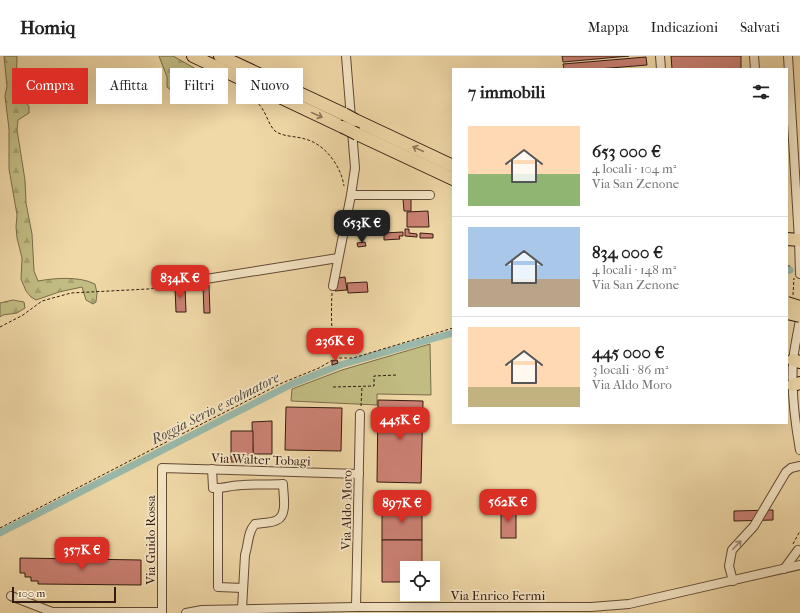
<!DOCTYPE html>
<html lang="it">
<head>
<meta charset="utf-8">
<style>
	body { margin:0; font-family:"IM FELL French Canon",serif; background:#f2f2f2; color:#222; height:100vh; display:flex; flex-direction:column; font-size:15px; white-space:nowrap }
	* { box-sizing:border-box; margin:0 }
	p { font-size:13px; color:#767676 }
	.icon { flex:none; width:22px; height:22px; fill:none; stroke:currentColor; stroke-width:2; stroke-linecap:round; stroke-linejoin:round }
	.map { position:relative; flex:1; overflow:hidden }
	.panel { position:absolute; left:452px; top:12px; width:336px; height:356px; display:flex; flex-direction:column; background:#fff; border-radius:0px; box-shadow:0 4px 16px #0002 }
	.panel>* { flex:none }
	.hud { position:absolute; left:12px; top:12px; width:380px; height:36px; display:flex; gap:8px }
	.controls { position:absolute; left:400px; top:505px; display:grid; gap:8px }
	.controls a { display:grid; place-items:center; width:40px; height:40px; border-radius:0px; background:#fff; box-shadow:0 4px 16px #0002; font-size:20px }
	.scale { position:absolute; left:12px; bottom:10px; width:104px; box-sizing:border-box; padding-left:4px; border:2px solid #331b10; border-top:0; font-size:11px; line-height:14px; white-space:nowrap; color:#331b10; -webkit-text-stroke:3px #f5e6c6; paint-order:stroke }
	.price { position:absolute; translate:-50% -34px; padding:0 9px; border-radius:8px; background:#d93025; color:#fff; font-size:13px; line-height:26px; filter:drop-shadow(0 1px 2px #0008) }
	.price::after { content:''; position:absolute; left:50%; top:24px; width:12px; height:9px; margin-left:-6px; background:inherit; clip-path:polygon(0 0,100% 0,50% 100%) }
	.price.active { background:#222; color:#fff }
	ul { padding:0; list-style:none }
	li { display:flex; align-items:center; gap:12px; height:100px; padding:0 16px }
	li+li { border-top:1px solid #e0e0e0 }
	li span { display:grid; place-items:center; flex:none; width:112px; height:80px; border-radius:0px; color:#555 }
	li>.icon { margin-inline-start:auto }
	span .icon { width:48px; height:48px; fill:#fffc; stroke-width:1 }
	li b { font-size:17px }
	h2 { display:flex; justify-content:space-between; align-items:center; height:48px; padding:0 16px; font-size:17px }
	.pill { padding:0 14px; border-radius:0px; background:#fff; box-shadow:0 4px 16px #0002; font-size:14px; line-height:36px }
	.pill.active { background:#d93025; color:#fff }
	header { display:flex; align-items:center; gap:24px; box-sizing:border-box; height:56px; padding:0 20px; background:#fff; border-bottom:1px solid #e0e0e0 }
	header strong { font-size:19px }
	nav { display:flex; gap:22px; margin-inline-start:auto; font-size:14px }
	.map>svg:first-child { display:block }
	.forest { fill:url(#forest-firs); stroke:#7a6c49 }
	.park { fill:#c1bc82; stroke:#7a6c49 }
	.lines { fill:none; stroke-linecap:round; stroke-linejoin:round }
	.canal { stroke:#9ab9aa; stroke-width:7 }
	.building { fill:#cb8173; stroke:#331b10 }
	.minor-casing { stroke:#624a36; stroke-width:10 }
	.highway-casing { stroke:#331b10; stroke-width:14 }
	.path { stroke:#331b10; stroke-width:1; stroke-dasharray:3 2; stroke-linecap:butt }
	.minor { stroke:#f5e6c6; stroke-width:8 }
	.highway { stroke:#f0d8a7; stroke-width:12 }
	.highway-bridge-casing { stroke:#331b10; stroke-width:14; stroke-linecap:butt }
	.highway-bridge { stroke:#f0d8a7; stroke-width:12 }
	.oneway { stroke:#927a5c }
	.oneway2 { stroke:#9e8b74 }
	.labels { text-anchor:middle; stroke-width:3.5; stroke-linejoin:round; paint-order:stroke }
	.street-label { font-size:13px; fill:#331b10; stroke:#f5e6c6 }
	.water-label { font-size:14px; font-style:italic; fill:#524a3e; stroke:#f5e6c6 }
</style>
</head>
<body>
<header>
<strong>Homiq</strong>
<nav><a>Mappa</a><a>Indicazioni</a><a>Salvati</a></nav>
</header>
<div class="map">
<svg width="800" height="557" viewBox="0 0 800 557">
	<defs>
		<pattern id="forest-firs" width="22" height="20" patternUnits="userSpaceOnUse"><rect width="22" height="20" fill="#c1bc82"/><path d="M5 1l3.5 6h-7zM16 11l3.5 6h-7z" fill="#a6a16f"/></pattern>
	</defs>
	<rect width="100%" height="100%" fill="#f0d8a7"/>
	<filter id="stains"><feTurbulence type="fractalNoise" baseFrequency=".005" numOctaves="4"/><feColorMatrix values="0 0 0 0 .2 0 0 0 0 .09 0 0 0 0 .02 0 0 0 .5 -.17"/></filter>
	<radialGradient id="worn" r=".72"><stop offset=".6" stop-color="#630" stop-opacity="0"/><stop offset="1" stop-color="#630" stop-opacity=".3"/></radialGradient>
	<g class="forest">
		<path d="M4,0H17C17,20 12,36 29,50V57L18,64L17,74L25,124L26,147L32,178L34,215L38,225C55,222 79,220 95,228L97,237L96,246L93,248L86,244L82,231L59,236L36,244L31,241L26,235L21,223L22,202L17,182L16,171L17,159L9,113V73L5,40L7,30Z"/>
		<path d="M159,0H173L196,13L187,17L185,32L180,41L167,31V21Z"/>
		<path d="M13,244L24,246L25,252L17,257L3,259L0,261V247Z"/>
	</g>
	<path class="park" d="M430,288L431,339L377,338V349L291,345L292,333L342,314Z"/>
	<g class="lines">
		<g class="canal">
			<path d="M787,215L790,214"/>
			<path d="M0,477L292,328L340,309L453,277"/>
		</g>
	</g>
	<g class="building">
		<path d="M562,0H629L563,6Z"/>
		<path d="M671,0H741V13H672Z"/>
		<path d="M646,1L647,9L598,13H564L563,8Z"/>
		<path d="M403,143H411V155H404Z"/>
		<path d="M428,155L429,171H407V156Z"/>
		<path d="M387,159L388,171L373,172L372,160Z"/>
		<path d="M405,173H409V177L417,178V181L405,180Z"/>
		<path d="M403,176V180H399L400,183L384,184V177Z"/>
		<path d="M420,177L433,178V182H420Z"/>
		<path d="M365,186L366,190L358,191L357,187Z"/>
		<path d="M345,221L347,234L335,235V228H338L337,222Z"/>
		<path d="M367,226L368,236L348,237L347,227Z"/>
		<path d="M209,229L210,257H204L203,230Z"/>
		<path d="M175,230H185L186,256H176Z"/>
		<path d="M337,304L338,307L332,309V305Z"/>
		<path d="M378,344L423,345L421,427L377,426Z"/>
		<path d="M286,351L342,352L341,395L285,394Z"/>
		<path d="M272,365V398H253L252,366Z"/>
		<path d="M231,375H253V405L231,406Z"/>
		<rect x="501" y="452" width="15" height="30"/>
		<rect x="382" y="453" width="40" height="31"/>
		<path d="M773,454V464L734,465V455Z"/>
		<path d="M382,484H422V512H407V526H382Z"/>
		<path d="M20,502L141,504V529L38,528V525H31V521H25V517H20Z"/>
	</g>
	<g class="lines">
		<defs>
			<g id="minor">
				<path d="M660,0L661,13"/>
				<path d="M754,0L755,13"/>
				<path d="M788,0L799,184L800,218"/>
				<path d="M351,139H430"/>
				<path d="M187,226L338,202"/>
				<path d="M333,230L351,139L355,112L346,0"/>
				<path d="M800,263C798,277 794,292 793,306C791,335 795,366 800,394"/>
				<path d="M212,413L213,432C222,433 232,429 242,429C255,428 269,429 283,428C283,438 288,459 277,464C273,467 260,467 255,468C247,477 249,487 245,499L242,553"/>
				<path d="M218,432V531L243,532"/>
				<path d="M784,513L798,494"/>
				<path d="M733,525L729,510L732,494L754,470L786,416L791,412L800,410"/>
				<path d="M11,540L52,556H162"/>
				<path d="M356,551L360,358"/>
				<path d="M162,557V412L359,418"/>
				<path d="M186,557L202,554L356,551H591L629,548L800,509"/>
			</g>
			<g id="highway">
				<path d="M193,0L343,71"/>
				<path d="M220,0L344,58"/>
				<path d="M355,64L453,110"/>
				<path d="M357,78L453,123"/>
				<path d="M787,183L799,184"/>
				<path d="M793,304L800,306"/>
				<path d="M793,329L800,327"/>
			</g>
		</defs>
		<use href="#minor" class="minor-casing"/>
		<use href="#highway" class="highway-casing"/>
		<g class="path">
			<path d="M255,45C258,47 261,50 263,54C267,60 269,69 275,75C283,81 296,80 305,83C325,88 341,110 344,130"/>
			<path d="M787,210H791"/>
			<path d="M332,237C331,259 331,279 336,301"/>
			<path d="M793,239L794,222"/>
			<path d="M0,271L23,259L42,245L71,237L148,233L180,228"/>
			<path d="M333,331L374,330V320L397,319"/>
			<path d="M361,350L362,331"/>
			<path d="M0,472L176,381L282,327L319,312L336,302H353L453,272"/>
			<path d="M793,488L800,475"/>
		</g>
		<use href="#minor" class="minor"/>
		<use href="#highway" class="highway"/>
		<defs>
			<g id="highway-bridge">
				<path d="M344,58L355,64"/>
				<path d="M343,71L357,78"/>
				<path d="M787,247L800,251"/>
				<path d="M787,257L800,260"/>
			</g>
		</defs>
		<use href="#highway-bridge" class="highway-bridge-casing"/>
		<use href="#highway-bridge" class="highway-bridge"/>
	</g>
	<defs><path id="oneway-shaft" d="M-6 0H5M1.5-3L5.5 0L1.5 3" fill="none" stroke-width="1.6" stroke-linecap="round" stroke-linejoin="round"/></defs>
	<g class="oneway">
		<use href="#oneway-shaft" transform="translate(317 59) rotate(24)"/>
		<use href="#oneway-shaft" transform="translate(418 93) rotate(-155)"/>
	</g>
	<use class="oneway2" href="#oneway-shaft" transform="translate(737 489) rotate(-46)"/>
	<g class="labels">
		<g class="street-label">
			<text transform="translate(261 403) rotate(2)" y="5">Via Walter Tobagi</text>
			<text transform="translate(346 454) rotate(-89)" y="5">Via Aldo Moro</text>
			<text transform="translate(150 484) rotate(-90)" y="5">Via Guido Rossa</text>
			<text x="498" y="544">Via Enrico Fermi</text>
		</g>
		<g class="water-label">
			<text transform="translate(215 352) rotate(-27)" y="5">Roggia Serio e scolmatore</text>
		</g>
	</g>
	<rect width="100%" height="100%" filter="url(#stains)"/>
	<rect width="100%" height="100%" fill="url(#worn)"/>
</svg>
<div class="controls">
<a><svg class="icon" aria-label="locate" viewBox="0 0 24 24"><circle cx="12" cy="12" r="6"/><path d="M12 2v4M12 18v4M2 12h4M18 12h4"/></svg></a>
</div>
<div class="scale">100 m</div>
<b class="price active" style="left:362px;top:188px">653K €</b>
<b class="price" style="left:180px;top:243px">834K €</b>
<b class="price" style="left:335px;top:306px">236K €</b>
<b class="price" style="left:400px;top:385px">445K €</b>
<b class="price" style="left:508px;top:467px">562K €</b>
<b class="price" style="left:402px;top:468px">897K €</b>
<b class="price" style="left:82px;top:515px">357K €</b>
<div class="hud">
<a class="pill active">Compra</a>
<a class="pill">Affitta</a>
<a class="pill">Filtri</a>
<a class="pill">Nuovo</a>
</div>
<section class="panel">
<h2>7 immobili<svg class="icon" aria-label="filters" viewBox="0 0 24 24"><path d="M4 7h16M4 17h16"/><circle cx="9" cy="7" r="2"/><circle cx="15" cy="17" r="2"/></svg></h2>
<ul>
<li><span style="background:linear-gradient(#ffd9b3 60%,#8fb573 0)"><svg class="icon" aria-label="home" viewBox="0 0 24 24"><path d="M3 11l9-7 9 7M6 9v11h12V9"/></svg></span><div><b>653 000 €</b><p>4 locali · 104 m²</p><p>Via San Zenone</p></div></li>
<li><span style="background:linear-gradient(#a9c7e8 65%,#b9a48a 0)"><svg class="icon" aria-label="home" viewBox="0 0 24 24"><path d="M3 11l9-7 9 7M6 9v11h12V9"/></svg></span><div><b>834 000 €</b><p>4 locali · 148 m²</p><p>Via San Zenone</p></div></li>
<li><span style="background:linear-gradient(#ffd9b3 75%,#c2b280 0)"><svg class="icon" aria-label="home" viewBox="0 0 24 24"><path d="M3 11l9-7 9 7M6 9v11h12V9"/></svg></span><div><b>445 000 €</b><p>3 locali · 86 m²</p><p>Via Aldo Moro</p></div></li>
</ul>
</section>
</div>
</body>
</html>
